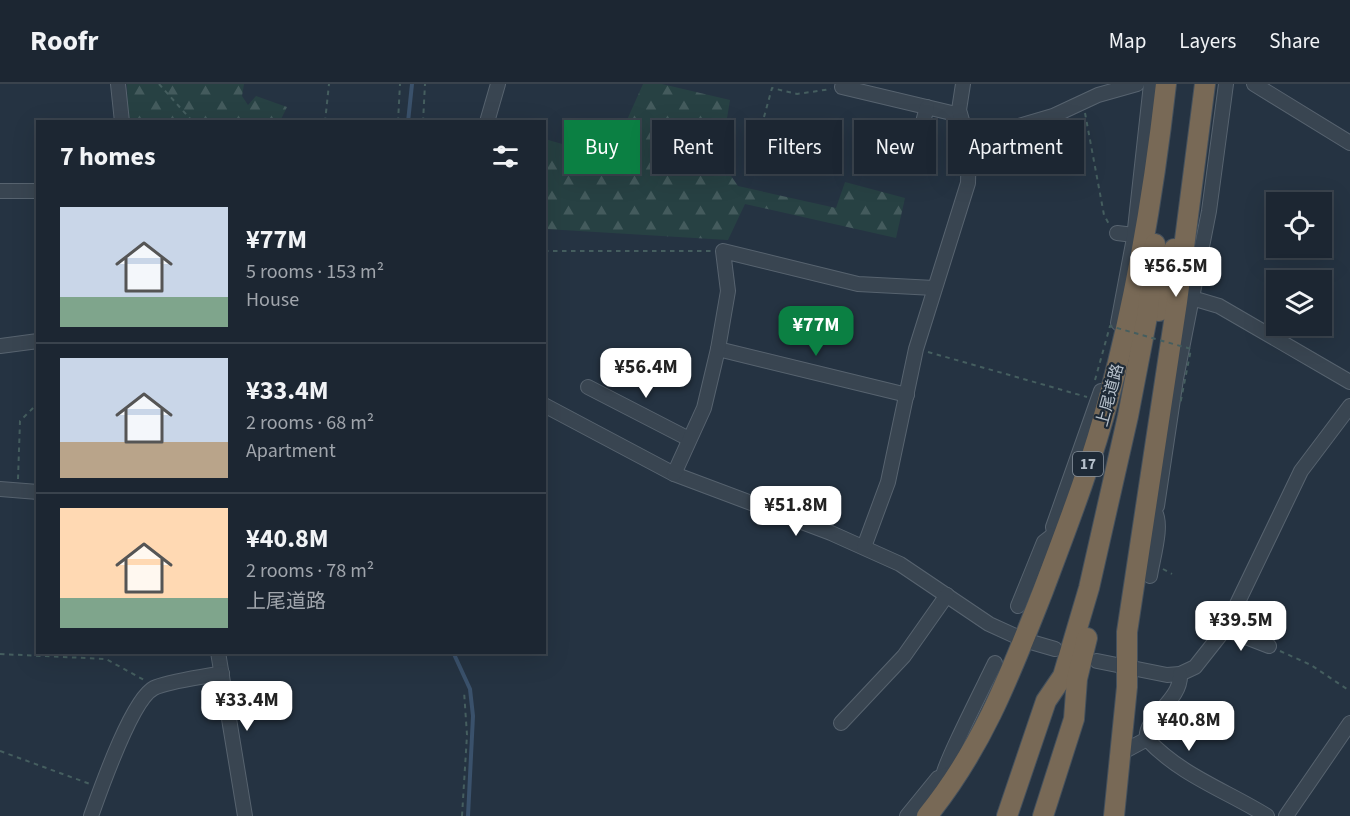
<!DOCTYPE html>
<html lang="en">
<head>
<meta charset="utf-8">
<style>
	body { margin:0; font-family:"Source Sans 3","Noto Sans JP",sans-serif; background:#252e3a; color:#f1f3f6; height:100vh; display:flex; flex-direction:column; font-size:22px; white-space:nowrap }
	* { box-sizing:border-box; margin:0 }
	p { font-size:20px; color:#a0a5ac }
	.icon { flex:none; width:33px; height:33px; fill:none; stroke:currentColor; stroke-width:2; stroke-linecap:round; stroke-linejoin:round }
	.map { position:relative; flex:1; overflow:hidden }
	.side { position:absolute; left:36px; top:36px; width:510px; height:534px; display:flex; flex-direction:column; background:#1c2632; border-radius:0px; box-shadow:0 6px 24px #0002,0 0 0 2px #3a434d }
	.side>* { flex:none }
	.hud { position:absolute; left:564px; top:36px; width:570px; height:54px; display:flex; gap:12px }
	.tools { position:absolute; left:1266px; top:108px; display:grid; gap:12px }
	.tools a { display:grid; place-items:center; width:66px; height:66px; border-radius:0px; background:#1c2632; box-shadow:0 6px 24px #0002,0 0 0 2px #3a434d; font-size:30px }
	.price { position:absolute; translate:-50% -51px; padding:0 14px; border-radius:12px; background:#fff; color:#222; font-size:20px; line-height:39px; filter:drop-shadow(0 2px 3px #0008) }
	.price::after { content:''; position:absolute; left:50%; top:36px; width:18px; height:14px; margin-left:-9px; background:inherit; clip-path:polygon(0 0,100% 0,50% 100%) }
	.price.selected { background:#0b8043; color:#fff }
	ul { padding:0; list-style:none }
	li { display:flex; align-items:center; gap:18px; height:150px; padding:0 24px }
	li+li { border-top:2px solid #3a434d }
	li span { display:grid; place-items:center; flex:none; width:168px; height:120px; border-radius:0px; color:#555 }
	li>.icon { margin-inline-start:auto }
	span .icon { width:72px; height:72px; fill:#fffc; stroke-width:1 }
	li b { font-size:26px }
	h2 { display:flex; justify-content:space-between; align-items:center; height:72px; padding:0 24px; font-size:26px }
	.chip { padding:0 21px; border-radius:0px; background:#1c2632; box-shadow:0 6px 24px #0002,0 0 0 2px #3a434d; font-size:21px; line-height:54px }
	.chip.selected { background:#0b8043; color:#fff }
	header { display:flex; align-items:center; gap:36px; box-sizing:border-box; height:84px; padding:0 30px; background:#1c2632; border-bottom:2px solid #3a434d }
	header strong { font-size:28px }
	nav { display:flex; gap:33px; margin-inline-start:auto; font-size:21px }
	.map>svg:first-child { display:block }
	.forest { fill:url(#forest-firs) }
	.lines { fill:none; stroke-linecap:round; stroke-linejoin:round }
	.stream { stroke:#3a516b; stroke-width:4 }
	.minor-casing { stroke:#57636f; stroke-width:16 }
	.highway-casing { stroke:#44505c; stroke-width:22 }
	.path { stroke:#455e5f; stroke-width:2; stroke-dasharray:4.5 4.5; stroke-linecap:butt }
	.minor { stroke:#394551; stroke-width:14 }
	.highway { stroke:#786956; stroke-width:20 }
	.path-bridge { stroke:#455e5f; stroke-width:2; stroke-dasharray:4.5 4.5; stroke-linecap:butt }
	.labels { text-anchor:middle; stroke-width:4.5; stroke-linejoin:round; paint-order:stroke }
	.shield { fill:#1e2a37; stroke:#88939f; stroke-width:1.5 }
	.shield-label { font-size:15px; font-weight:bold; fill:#b6c0cb }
	.street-label { font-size:16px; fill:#b6c0cb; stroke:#1e2a37 }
</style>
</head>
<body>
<header>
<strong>Roofr</strong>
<nav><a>Map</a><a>Layers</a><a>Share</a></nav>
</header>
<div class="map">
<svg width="1350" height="732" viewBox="0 0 1350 732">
	<defs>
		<pattern id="forest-firs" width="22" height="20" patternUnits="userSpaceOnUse" patternTransform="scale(1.5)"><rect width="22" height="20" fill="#274143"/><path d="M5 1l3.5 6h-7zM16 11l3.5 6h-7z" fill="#445b5d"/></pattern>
	</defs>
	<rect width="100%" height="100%" fill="#253342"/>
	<g class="forest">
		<path d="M127,0H244L242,12L248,21L256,12L287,23L280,37H128Z"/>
		<path d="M643,0H662L730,16L720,76L738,102L836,124L845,98L905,114L896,154L745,120L728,156L546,145L545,55L610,74Z"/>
	</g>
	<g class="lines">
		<g class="stream">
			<path d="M408,38L412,0"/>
			<path d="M453,568L470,605L473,632L468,732"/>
		</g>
		<defs>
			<g id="minor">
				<path d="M118,0L122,38"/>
				<path d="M1254,0L1350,59"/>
				<path d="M842,3L960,31"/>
				<path d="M487,38L498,0"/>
				<path d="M969,61L1005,46L1053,32L1098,11L1137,0"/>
				<path d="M914,72L927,23"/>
				<path d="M0,107H38"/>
				<path d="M1117,149L1134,151"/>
				<path d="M1192,214L1219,222L1350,298"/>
				<path d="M1118,239L1134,154L1151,0"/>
				<path d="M0,262L38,257"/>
				<path d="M718,265L907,311"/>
				<path d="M588,303L689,355"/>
				<path d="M544,321L674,390L831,449L900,480L989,540L1024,556L1055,565"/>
				<path d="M674,390L704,324L718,265L728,207L723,167L858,200L934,204"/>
				<path d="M0,405L38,408"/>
				<path d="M1146,435L1157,422L1176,295L1209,127L1226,0"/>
				<path d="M864,463L888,398L916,265L968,99L969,61L959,26L963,0"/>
				<path d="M1058,467L1053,443L1101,307"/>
				<path d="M1150,492C1152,477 1164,438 1154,427"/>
				<path d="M1018,522L1044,458L1053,451"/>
				<path d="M1225,545L1269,562"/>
				<path d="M218,568L245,732"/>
				<path d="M1097,577L1167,591L1180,590L1195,583L1225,545L1301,387L1350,322"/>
				<path d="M1180,590C1182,617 1143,634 1147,655C1180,691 1227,707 1267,732"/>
				<path d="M841,639L904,572L947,511"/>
				<path d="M1121,669L1147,655"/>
				<path d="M943,692C943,682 987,596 995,579"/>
				<path d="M91,732C100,707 132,615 154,604C168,597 204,593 222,589"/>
				<path d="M907,732L938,694L949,690"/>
				<path d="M1286,732L1350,639"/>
			</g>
			<g id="highway">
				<path d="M1159,227L1174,165"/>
				<path d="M927,732C983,663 1011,588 1043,507C1067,443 1092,379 1109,313C1137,210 1154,106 1166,0"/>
				<path d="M1007,732L1046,617L1063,592L1089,504L1128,332L1147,233L1155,160"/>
				<path d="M1043,732L1074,635L1077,595L1087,554"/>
				<path d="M1114,732L1127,603V548L1177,218L1205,0"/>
			</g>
		</defs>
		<use href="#minor" class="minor-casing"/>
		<use href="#highway" class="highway-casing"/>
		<g class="path">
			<path d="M159,0L193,38"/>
			<path d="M1085,29L1104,131L1109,140"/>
			<path d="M764,33L772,4L797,10L831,5"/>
			<path d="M325,38L329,0"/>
			<path d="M398,38L400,0"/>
			<path d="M423,38L425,0"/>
			<path d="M544,167H713"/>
			<path d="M928,268L1087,313"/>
			<path d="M18,395L20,337L38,319"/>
			<path d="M1163,485L1172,490"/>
			<path d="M1280,567L1311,581L1350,607"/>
			<path d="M0,570L106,575L144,596"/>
			<path d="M0,667L90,700"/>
			<path d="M462,732L467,651L464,607"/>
		</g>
		<use href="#minor" class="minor"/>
		<use href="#highway" class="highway"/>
		<path class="path-bridge" d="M1095,296L1110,242L1191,265L1180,321"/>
	</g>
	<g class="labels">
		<rect class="shield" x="1073" y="368" width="30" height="24" rx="4.5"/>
		<g class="shield-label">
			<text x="1088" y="385">17</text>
		</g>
		<g class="street-label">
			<text transform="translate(1109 311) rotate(-75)" y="6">上尾道路</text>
		</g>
	</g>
</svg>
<div class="tools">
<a><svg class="icon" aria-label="locate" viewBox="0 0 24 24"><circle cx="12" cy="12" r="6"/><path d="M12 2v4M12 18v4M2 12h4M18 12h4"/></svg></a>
<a><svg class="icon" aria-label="layers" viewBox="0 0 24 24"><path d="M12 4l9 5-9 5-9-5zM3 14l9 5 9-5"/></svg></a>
</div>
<b class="price" style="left:1176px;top:214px">¥56.5M</b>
<b class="price selected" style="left:816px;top:273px">¥77M</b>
<b class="price" style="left:646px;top:315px">¥56.4M</b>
<b class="price" style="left:796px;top:453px">¥51.8M</b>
<b class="price" style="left:1241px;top:568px">¥39.5M</b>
<b class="price" style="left:247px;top:648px">¥33.4M</b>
<b class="price" style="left:1189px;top:668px">¥40.8M</b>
<div class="hud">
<a class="chip selected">Buy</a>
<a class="chip">Rent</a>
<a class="chip">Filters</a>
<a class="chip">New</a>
<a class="chip">Apartment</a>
</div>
<section class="side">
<h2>7 homes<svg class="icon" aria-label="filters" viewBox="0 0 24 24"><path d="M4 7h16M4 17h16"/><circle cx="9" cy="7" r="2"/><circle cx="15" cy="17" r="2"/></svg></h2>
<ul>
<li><span style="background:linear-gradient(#c9d6e8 75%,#7fa58c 0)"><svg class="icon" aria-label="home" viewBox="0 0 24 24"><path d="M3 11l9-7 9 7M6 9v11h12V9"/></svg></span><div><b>¥77M</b><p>5 rooms · 153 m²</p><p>House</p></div></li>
<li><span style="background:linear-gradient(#c9d6e8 70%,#b9a48a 0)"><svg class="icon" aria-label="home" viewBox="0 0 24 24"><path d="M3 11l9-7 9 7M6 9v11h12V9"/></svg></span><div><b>¥33.4M</b><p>2 rooms · 68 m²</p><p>Apartment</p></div></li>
<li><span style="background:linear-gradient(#ffd9b3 75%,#7fa58c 0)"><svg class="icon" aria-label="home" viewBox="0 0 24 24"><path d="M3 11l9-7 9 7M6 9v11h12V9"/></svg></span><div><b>¥40.8M</b><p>2 rooms · 78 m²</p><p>上尾道路</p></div></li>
</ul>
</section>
</div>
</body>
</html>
